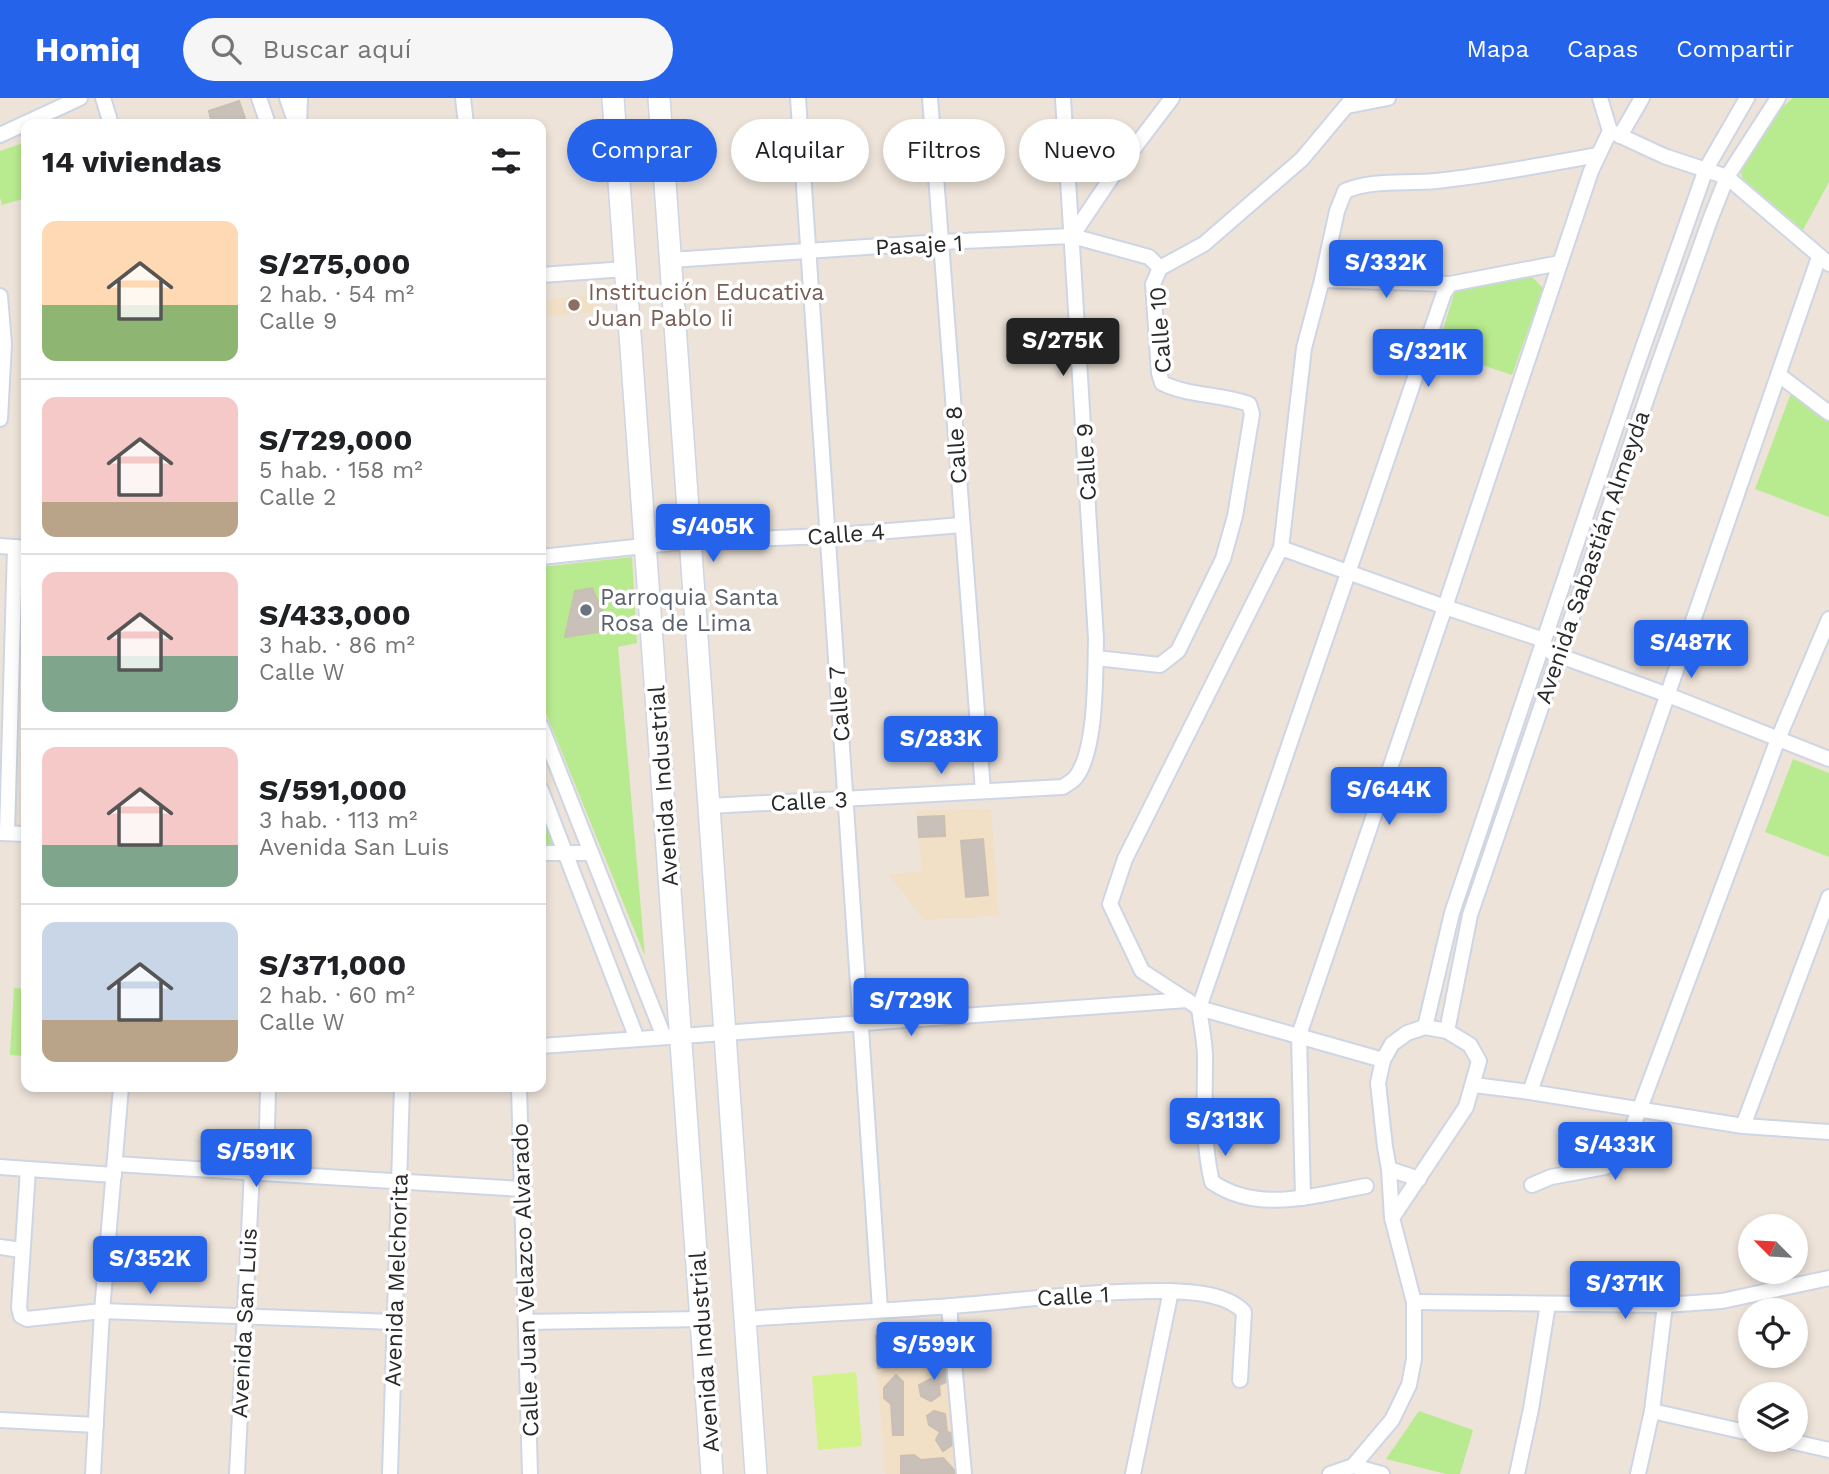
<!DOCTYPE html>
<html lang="es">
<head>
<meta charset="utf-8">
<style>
	body { margin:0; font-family:"Work Sans",sans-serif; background:#f6f6f6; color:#202124; height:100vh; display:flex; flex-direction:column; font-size:26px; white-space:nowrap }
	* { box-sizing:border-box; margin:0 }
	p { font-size:23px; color:#757577 }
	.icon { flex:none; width:38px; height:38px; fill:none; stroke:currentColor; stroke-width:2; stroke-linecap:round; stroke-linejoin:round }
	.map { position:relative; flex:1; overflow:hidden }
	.side { position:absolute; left:21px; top:21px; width:525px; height:973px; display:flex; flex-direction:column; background:#fff; border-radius:14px; box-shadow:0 4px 10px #0003 }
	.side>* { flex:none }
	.banner { position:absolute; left:567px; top:21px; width:665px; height:63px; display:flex; gap:14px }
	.needle { width:46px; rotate:294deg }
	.buttons { position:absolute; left:1738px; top:1116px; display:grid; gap:14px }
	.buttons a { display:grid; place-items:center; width:70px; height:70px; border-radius:50%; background:#fff; box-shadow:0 4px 10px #0003; font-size:35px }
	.price { position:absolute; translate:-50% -60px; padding:0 16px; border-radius:7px; background:#2563eb; color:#fff; font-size:23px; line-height:46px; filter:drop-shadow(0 2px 4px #0008) }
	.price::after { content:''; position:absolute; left:50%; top:42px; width:21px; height:16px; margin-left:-10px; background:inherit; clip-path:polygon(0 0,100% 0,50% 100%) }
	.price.on { background:#222; color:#fff }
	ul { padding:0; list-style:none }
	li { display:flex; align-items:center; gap:21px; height:175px; padding:0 21px }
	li+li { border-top:2px solid #e0e0e0 }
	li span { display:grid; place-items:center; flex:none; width:196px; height:140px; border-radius:14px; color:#555 }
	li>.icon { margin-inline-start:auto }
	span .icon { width:84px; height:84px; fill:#fffc; stroke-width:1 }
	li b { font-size:30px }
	h2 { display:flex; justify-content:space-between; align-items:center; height:84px; padding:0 21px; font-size:30px }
	.tag { padding:0 24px; border-radius:32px; background:#fff; box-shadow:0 4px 10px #0003; font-size:24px; line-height:63px }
	.tag.on { background:#2563eb; color:#fff }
	header { display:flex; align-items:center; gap:42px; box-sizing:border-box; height:98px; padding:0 35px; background:#2563eb; color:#fff }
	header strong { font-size:33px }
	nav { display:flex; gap:38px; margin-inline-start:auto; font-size:24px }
	.search { width:490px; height:63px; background:#f6f6f6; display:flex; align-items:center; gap:18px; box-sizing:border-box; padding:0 24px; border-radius:38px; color:#757577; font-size:26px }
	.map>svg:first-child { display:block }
	.education { fill:#f1dfc6 }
	.green { fill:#b8eb8f; fill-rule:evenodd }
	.pitch { fill:#d1f389 }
	.building { fill:#c8c0b9; stroke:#c9bfb3; stroke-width:2 }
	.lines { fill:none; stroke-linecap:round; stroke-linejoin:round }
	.street-casing { stroke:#ced5e4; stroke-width:18 }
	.secondary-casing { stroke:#ced5e4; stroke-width:24 }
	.street { stroke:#fff; stroke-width:14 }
	.secondary { stroke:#fff; stroke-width:21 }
	.education-dot { fill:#8d6e63; stroke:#fff; stroke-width:2.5 }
	.worship-dot { fill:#6b7280; stroke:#fff; stroke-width:2.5 }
	.labels { text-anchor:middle; stroke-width:7; stroke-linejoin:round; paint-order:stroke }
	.street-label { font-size:23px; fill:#292929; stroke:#fff }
	.education-label { font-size:23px; fill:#785e54; stroke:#fff; text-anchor:start }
	.worship-label { font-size:23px; fill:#5b616d; stroke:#fff; text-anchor:start }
</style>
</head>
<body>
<header>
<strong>Homiq</strong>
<div class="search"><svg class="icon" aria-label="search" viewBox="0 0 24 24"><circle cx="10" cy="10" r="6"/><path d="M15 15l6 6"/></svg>Buscar aquí</div>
<nav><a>Mapa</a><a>Capas</a><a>Compartir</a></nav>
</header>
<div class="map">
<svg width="1829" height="1376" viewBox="0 0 1829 1376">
	<rect width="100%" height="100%" fill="#ede3d9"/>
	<g class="education">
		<path d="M599,196L600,214L549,218L548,201Z"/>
		<path d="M991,711L999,817L924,822L889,777L922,773L916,713Z"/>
		<path d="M951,1227L962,1376H885L874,1233Z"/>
	</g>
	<g class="green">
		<path d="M1793,0H1829V84L1803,132L1742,80L1741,73L1774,16Z"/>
		<path d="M26,44V100L2,107L0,99V53Z"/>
		<path d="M1532,179L1543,190L1512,277L1437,252L1456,189Z"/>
		<path d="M1791,295L1829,324V419L1755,391Z"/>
		<path d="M632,459L637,545L618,549L645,858L541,603V469ZM592,491L611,531L565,539L575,493Z"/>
		<path d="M1793,661L1829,675V759L1765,734Z"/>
		<path d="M541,704L558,750L541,751Z"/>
		<path d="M14,890L26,891V958L10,957Z"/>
		<path d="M1419,1313L1473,1332L1460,1376H1446L1386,1361Z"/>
	</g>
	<path class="pitch" d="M856,1274L862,1348L818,1352L812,1278Z"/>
	<g class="building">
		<path d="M239,3L247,26H212L209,13Z"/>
		<path d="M592,490L611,532L565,539L575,493Z"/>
		<path d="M944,718L945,738L919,739L918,719Z"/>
		<path d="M983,741L988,797L966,799L961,743Z"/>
		<path d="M896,1236L899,1268L878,1270L876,1238Z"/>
		<path d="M941,1263L944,1265L946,1284L939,1287L940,1297L931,1303L921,1298L919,1287L933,1280L930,1273L932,1268Z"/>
		<path d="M896,1277L903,1284V1337H893L891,1306L884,1300V1290Z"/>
		<path d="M934,1313L945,1316L947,1334L951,1335L952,1347L943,1353L936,1342L940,1334L929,1327L927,1318Z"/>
		<path d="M914,1357L921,1362L943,1360L954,1372V1376H901V1358Z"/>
	</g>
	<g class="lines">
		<defs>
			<g id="street">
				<path d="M103,0L111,26"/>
				<path d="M259,0L268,26"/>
				<path d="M287,0L296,26"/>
				<path d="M463,0L466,26"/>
				<path d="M798,0L880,1211"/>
				<path d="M930,0L983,693"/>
				<path d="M1600,0L1610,33L1664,58L1727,79L1829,166"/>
				<path d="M1347,8L1388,0"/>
				<path d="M299,26L300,0"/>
				<path d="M0,37L80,0"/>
				<path d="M1620,38L1642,0"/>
				<path d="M1072,138L1109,83L1172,0"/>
				<path d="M671,162L941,144L1072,138L1149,159L1160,170"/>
				<path d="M541,177L626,171"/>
				<path d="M1322,182L1450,186"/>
				<path d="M0,198L4,246L0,321"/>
				<path d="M1779,277L1829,315"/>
				<path d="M0,448L26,450"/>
				<path d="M1281,450L1445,509L1299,937L1303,1100"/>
				<path d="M541,459L691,443L827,438L962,427"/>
				<path d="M1544,542L1445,509L1591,73L1610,33"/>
				<path d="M1552,555L1668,597L1829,661"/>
				<path d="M1096,560L1160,567L1178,553L1223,461L1235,418L1252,316L1249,306C1221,296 1188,298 1162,285L1159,275L1153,186L1160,170L1204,146L1302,61L1353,0"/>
				<path d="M541,628L664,939"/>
				<path d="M541,692L637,941"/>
				<path d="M709,708L1063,689C1067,686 1073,683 1076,679C1097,651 1095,576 1096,541L1063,0"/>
				<path d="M0,735L26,736"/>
				<path d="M7,735L15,449"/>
				<path d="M541,755H591"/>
				<path d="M1425,929L1452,815L1634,275L1706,71L1747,0"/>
				<path d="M1447,933L1470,817L1653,282L1710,122L1727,79L1778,0"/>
				<path d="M541,948L1187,902"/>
				<path d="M1383,962L1199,910L1142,873L1110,806L1125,761L1281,450L1304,250L1322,182L1337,113L1345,93C1373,81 1406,86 1436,83C1491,77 1544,67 1598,57"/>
				<path d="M1474,987L1530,994L1743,1028L1829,1034"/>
				<path d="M519,989L530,1376"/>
				<path d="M1530,994L1819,159"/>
				<path d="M1743,1028L1829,799"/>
				<path d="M115,1066L522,1091"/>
				<path d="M0,1069L114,1077"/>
				<path d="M28,1071L19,1210L21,1218L27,1221L102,1213L394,1224"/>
				<path d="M1389,1071L1419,1081"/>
				<path d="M266,1074L268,989"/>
				<path d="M1532,1087L1551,1079L1605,1069L1618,1063L1639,1013L1778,641L1829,521"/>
				<path d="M1366,1088C1315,1097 1258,1116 1212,1084C1202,1042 1205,1001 1205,959C1205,943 1201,926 1199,910L1444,195L1450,186L1560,165"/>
				<path d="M0,1149L21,1152"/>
				<path d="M1414,1204L1665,1207L1722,1203L1829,1180"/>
				<path d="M949,1208L964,1376"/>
				<path d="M745,1221C814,1216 883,1213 952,1208C1024,1202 1097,1192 1170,1193C1194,1194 1227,1196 1244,1214L1240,1282"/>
				<path d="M526,1224L701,1221"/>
				<path d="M1652,1313L1750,1335"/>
				<path d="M0,1322L96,1327"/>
				<path d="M1785,1342L1829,1352"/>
				<path d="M1353,1368L1392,1322L1409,1287L1414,1261V1204L1392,1120L1389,1071L1385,1049L1378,985L1383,962L1392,946L1407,935L1425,929L1447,933L1470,947L1479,963L1466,1009L1392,1120"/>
				<path d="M93,1376L102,1213L121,989"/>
				<path d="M237,1376L252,1073"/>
				<path d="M390,1376L402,989"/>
				<path d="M1133,1376L1171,1193"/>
				<path d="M1330,1376L1353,1368L1382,1376"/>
				<path d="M1517,1376L1531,1311L1548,1206"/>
				<path d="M1638,1376L1652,1313L1665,1207"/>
			</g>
			<g id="secondary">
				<path d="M613,0L712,1376"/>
				<path d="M659,0L756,1376"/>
			</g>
		</defs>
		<use href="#street" class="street-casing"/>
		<use href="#secondary" class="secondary-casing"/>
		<use href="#street" class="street"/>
		<use href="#secondary" class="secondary"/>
	</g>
	<circle class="education-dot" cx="574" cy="207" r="7"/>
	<circle class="worship-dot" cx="586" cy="512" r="7"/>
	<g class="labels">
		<g class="street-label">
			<text transform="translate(919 147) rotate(-3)" y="8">Pasaje 1</text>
			<text transform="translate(1160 232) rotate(-94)" y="8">Calle 10</text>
			<text transform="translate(956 347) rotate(-94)" y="8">Calle 8</text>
			<text transform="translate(1086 364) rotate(-93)" y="8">Calle 9</text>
			<text transform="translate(846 436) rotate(-4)" y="8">Calle 4</text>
			<text transform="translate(1592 459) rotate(-71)" y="8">Avenida Sabastián Almeyda</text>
			<text transform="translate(839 606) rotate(-94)" y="8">Calle 7</text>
			<text transform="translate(663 688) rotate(-94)" y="8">Avenida Industrial</text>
			<text transform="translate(809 703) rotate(-3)" y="8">Calle 3</text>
			<text transform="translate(396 1182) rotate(-88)" y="8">Avenida Melchorita</text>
			<text transform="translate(525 1182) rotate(-92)" y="8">Calle Juan Velazco Alvarado</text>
			<text transform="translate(1073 1198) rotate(-3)" y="8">Calle 1</text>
			<text transform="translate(244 1225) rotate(-87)" y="8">Avenida San Luis</text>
			<text transform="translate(704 1254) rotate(-94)" y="8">Avenida Industrial</text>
		</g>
		<g class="education-label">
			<text x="588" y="202">Institución Educativa<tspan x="588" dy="26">Juan Pablo Ii</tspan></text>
		</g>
		<g class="worship-label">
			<text x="600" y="507">Parroquia Santa<tspan x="600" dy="26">Rosa de Lima</tspan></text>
		</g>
	</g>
</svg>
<div class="buttons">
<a><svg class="needle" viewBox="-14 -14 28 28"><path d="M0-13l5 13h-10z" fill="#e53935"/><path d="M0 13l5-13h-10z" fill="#757577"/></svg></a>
<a><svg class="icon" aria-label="locate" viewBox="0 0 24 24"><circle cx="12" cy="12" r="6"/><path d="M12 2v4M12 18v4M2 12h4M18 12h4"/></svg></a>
<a><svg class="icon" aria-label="layers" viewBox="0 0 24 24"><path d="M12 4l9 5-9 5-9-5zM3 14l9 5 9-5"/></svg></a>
</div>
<b class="price" style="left:1386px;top:202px">S/332K</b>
<b class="price on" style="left:1063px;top:280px">S/275K</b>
<b class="price" style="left:1428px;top:291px">S/321K</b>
<b class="price" style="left:713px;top:466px">S/405K</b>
<b class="price" style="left:1691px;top:582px">S/487K</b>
<b class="price" style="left:941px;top:678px">S/283K</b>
<b class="price" style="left:1389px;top:729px">S/644K</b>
<b class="price" style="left:911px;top:940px">S/729K</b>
<b class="price" style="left:1225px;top:1060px">S/313K</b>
<b class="price" style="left:1615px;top:1084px">S/433K</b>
<b class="price" style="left:256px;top:1091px">S/591K</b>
<b class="price" style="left:150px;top:1198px">S/352K</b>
<b class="price" style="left:1625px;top:1223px">S/371K</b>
<b class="price" style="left:934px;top:1284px">S/599K</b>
<div class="banner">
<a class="tag on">Comprar</a>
<a class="tag">Alquilar</a>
<a class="tag">Filtros</a>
<a class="tag">Nuevo</a>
</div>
<section class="side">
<h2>14 viviendas<svg class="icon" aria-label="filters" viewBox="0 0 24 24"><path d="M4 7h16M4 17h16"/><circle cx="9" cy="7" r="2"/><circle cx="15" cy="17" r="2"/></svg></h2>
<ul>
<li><span style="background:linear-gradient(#ffd9b3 60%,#8fb573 0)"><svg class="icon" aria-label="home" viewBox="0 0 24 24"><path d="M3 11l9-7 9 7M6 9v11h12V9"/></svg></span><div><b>S/275,000</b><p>2 hab. · 54 m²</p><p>Calle 9</p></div></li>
<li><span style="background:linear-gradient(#f6c9c9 75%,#b9a48a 0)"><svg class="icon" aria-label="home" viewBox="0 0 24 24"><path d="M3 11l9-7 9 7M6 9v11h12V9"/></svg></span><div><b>S/729,000</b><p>5 hab. · 158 m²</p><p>Calle 2</p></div></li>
<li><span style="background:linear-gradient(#f6c9c9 60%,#7fa58c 0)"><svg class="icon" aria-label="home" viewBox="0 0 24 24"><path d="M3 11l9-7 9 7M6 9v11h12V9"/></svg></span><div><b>S/433,000</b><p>3 hab. · 86 m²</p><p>Calle W</p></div></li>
<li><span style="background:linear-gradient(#f6c9c9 70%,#7fa58c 0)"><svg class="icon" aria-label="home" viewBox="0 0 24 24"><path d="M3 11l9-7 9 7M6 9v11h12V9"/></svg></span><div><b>S/591,000</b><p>3 hab. · 113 m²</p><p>Avenida San Luis</p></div></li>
<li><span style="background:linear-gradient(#c9d6e8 70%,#b9a48a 0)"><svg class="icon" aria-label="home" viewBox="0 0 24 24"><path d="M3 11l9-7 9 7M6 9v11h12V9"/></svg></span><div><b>S/371,000</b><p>2 hab. · 60 m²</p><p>Calle W</p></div></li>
</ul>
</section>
</div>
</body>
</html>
